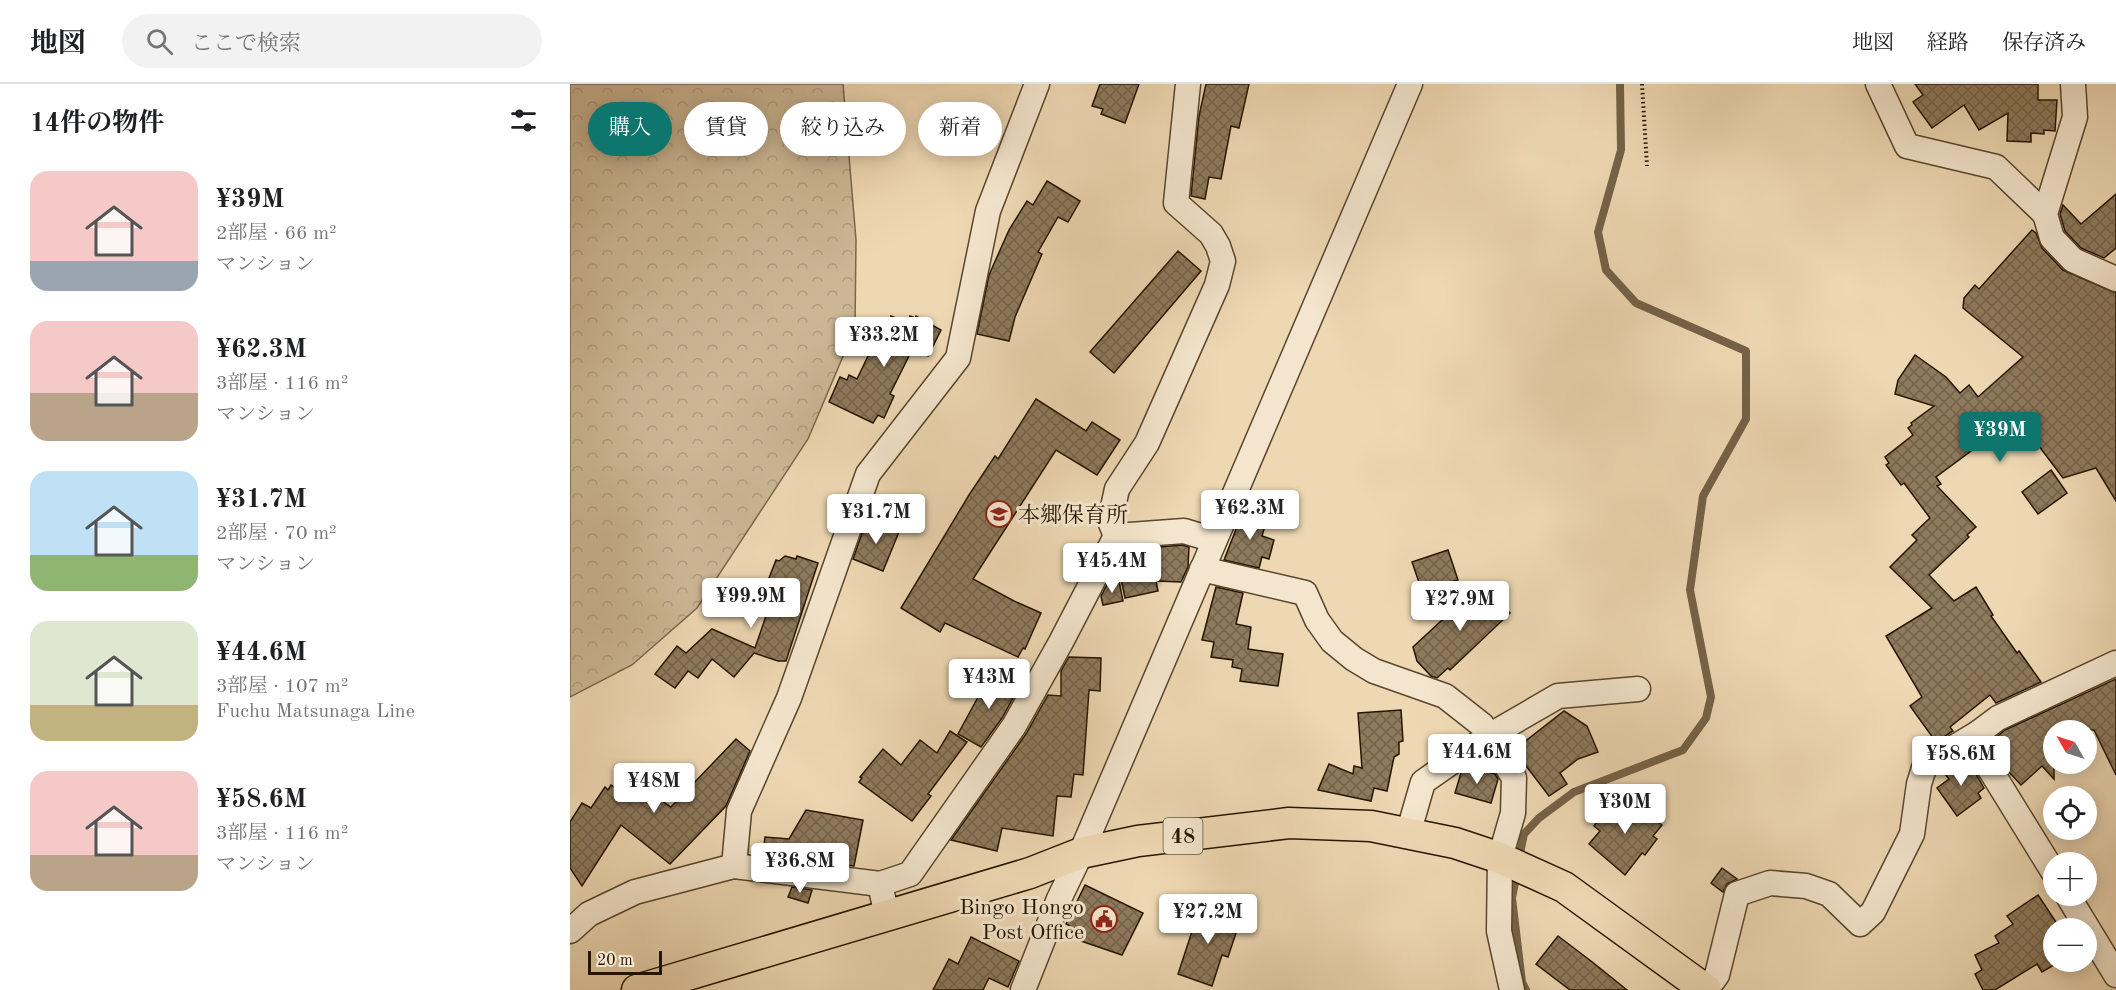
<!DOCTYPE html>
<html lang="ja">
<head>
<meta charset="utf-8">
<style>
	body { margin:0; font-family:"Old Standard TT","Noto Serif JP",serif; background:#f2f2f2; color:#202124; height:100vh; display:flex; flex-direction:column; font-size:22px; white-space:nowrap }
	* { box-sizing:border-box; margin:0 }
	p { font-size:20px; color:#757577 }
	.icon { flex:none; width:33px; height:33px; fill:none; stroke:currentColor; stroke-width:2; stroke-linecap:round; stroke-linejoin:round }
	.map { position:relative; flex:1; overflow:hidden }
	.details { display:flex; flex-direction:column; background:#fff; width:570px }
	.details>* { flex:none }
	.hud { position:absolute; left:18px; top:18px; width:570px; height:54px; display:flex; gap:12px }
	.needle { width:39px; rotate:309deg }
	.buttons { position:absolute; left:1473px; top:636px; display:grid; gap:12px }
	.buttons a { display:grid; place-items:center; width:54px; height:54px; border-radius:50%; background:#fff; box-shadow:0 3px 15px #0003; font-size:30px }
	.scale { position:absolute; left:18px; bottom:15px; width:74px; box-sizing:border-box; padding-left:6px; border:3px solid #261500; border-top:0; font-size:16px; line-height:21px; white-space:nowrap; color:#261500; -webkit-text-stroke:4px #f4e6ce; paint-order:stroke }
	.price { position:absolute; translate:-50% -51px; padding:0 14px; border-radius:6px; background:#fff; color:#222; font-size:20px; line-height:39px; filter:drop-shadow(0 2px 3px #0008) }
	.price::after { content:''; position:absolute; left:50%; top:36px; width:18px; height:14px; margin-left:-9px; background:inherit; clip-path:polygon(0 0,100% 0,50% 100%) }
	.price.current { background:#0f766e; color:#fff }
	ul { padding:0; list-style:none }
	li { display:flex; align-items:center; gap:18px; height:150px; padding:0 30px }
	li span { display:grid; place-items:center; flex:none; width:168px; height:120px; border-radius:18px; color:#555 }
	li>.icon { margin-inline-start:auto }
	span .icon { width:72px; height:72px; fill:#fffc; stroke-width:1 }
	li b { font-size:26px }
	h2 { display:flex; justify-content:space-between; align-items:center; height:72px; padding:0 30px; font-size:26px }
	.tag { padding:0 21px; border-radius:27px; background:#fff; box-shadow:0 3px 15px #0003; font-size:21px; line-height:54px }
	.tag.current { background:#0f766e; color:#fff }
	header { display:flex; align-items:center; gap:36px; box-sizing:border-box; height:84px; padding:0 30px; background:#fff; border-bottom:2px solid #e0e0e0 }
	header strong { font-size:28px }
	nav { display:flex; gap:33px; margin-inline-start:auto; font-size:21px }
	.search { width:420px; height:54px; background:#f2f2f2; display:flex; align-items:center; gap:15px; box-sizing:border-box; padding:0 21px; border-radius:33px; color:#757577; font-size:22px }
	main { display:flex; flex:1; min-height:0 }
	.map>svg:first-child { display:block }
	.forest { fill:url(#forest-crowns); stroke:#79664a; stroke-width:1.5 }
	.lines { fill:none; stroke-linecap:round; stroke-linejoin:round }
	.stream { stroke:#756247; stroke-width:8 }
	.building { fill:url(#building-cross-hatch); stroke:#261500; stroke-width:1.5 }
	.minor-casing { stroke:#58462d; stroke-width:27 }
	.major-casing { stroke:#261500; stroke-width:33 }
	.path { stroke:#261500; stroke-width:4; stroke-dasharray:1.5 3; stroke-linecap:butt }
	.minor { stroke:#f4e6ce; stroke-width:24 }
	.major { stroke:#eed8b3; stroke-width:30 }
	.labels { text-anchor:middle; stroke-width:6; stroke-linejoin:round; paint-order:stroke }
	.shield { fill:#f4e6ce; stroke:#64543e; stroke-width:1.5 }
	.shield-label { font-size:21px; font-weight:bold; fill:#261500 }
	.poi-label { font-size:22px; fill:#261500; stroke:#f4e6ce; text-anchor:start }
</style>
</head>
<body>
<header>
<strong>地図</strong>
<div class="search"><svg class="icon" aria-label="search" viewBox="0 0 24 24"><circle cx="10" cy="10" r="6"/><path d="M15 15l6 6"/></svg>ここで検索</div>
<nav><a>地図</a><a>経路</a><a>保存済み</a></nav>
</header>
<main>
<section class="details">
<h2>14件の物件<svg class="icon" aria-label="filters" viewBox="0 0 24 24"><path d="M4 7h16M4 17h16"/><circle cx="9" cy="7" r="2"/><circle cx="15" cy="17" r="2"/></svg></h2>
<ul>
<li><span style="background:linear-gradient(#f6c9c9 75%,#9aa5b1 0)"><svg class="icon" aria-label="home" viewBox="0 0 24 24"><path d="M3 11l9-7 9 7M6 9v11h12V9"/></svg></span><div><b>¥39M</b><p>2部屋 · 66 m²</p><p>マンション</p></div></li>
<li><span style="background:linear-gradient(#f6c9c9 60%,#b9a48a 0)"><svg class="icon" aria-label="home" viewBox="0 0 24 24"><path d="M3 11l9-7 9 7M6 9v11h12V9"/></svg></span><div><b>¥62.3M</b><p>3部屋 · 116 m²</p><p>マンション</p></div></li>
<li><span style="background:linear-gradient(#bfe0f5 70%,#8fb573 0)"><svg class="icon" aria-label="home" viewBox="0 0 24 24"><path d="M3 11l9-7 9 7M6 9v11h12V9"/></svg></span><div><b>¥31.7M</b><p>2部屋 · 70 m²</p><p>マンション</p></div></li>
<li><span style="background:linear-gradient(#dfe7d0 70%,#c2b280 0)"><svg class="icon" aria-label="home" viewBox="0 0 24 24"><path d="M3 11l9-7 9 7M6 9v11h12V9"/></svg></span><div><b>¥44.6M</b><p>3部屋 · 107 m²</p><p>Fuchu Matsunaga Line</p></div></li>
<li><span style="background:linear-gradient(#f6c9c9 70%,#b9a48a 0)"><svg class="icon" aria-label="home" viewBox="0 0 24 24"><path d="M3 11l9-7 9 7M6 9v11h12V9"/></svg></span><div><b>¥58.6M</b><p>3部屋 · 116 m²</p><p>マンション</p></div></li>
</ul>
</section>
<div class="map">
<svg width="1546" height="906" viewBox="0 0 1546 906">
	<defs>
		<pattern id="forest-crowns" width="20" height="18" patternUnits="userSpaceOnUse" patternTransform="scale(1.5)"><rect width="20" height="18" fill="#ccb795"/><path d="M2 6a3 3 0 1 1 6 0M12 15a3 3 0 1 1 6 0" fill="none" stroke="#af9c7f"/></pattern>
		<pattern id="building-cross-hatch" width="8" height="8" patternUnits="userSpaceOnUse" patternTransform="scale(1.5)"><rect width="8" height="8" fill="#8e7a5d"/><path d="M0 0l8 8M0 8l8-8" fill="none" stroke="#74634a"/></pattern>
	</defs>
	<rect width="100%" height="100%" fill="#eed8b3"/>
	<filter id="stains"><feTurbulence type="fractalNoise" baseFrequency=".00333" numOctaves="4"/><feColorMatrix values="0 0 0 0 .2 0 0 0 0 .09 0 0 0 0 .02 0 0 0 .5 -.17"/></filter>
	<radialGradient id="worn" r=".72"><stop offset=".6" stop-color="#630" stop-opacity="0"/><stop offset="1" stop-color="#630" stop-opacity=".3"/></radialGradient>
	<path class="forest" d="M0,0H273L286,156L285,244L238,355L127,524L62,581L0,613Z"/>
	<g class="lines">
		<g class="stream">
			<path d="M949,774L954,750L969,734L1004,708L1113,666L1136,634L1141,613L1120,506L1133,412L1176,335V267L1066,219L1036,186L1028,148L1051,66L1050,0"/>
			<path d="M947,789L942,814L952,898L956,906"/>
		</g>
	</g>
	<g class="building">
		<path d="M530,0H569L555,39L531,30L533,25L522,22Z"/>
		<path d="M636,0H679L669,44L661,42L651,95L639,93L635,115L621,112L629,32Z"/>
		<path d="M1345,0H1468V16H1487L1485,47L1474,46V50L1461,49V58L1437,57L1438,29L1409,46L1394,21L1362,44L1343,18L1353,11Z"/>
		<path d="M477,97L510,117L498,138L488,133L468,168L472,170L445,233L439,257L407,250L419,191L439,146L457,117L463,121Z"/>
		<path d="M1546,110V164L1534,174L1511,164L1495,147L1490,130L1493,121L1511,140Z"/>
		<path d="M1462,146L1466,149L1472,164L1493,186L1546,209V417L1526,384L1493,394L1450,337L1445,341L1437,332L1406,356L1407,357L1399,364L1401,367L1366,393L1371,400L1367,402L1406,443L1397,451L1399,453L1359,491L1384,517L1406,503L1423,531L1421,532L1447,569L1449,567L1471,598L1426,619L1420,611L1380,643L1383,647L1366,658L1340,622L1352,613L1316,552L1362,524L1320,483L1347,456L1342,451L1360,434L1334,399L1331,401L1316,381L1319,379L1315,373L1343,351L1338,344L1342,341L1341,339L1364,322L1325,310L1328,296L1345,271L1376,293L1390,309L1399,301L1408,313L1453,273L1393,224L1394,214L1405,201L1409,205Z"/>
		<path d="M608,167L631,187L544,289L520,268Z"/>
		<path d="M321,232L337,239L340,232L345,234L346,232L371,246L358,272L343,264L320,310L324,312L314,334L308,331L303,339L259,318L270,293L277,296L279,291L287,295L311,245L315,247Z"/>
		<path d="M466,315L516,347L522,338L550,356L527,391L486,366L403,495L444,517L471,529L455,565L453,564L448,573L375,539L370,548L331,524L399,411L425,372L428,375Z"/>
		<path d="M1481,386L1497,409L1468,430L1452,408Z"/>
		<path d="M674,425L698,432L692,452L704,456L699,475L692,473L689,484L654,476Z"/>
		<path d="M297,435L329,448L313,487L283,475Z"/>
		<path d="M612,461L619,463L618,483L611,498L586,497L588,507L555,514L548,480L555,466Z"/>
		<path d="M878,466L888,496L852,507L842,478Z"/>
		<path d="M215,472L226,475L227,472L248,479L216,577H208L184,569L164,593L142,575L128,594L118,587L105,604L85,590L107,562L116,569L142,545L185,564L208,497L199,494L206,476L209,477Z"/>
		<path d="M549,497L553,517L533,521L531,512L538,499Z"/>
		<path d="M911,500L940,529L880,586L878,584L867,594L861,592L847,577L843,563Z"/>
		<path d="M646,503L673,509L666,540L681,543L678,565L713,570L708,602L670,597L672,585L662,583L663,576L641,573L644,558L632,556Z"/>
		<path d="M499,573L531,574L530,607L519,606L513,691L504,690L501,713L487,712L483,752L432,744L427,767L381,756L456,650L478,611L491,612V587Z"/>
		<path d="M426,588L449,603L432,634L411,663L388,650L413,604L415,605Z"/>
		<path d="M1546,595V691L1524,646H1484V695L1472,682L1451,701L1437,686L1426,669L1424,655L1435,646Z"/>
		<path d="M831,626L833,657L829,658V670L824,673L817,707L804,704L801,717L748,706L759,680L783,690L784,682L792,684L788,629Z"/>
		<path d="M994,627L1017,642L1028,668L1008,675L990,689L997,700L979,712L944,666Z"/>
		<path d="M380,647L397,658L358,710L361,712L342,737L289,698L292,694L290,693L313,665L331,681L350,656L367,669Z"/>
		<path d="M166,655L180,667L156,722L100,780L51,741L12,802L0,784V738L12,719L21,724L35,703L38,706L41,701L49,706L58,694L101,723Z"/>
		<path d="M1398,672L1401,681L1414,704L1408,709L1411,714L1387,732L1367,704L1379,695L1375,690L1385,682L1384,680Z"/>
		<path d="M899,683L925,690L928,695L921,719L885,709L891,689Z"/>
		<path d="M1056,713L1092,741L1083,752L1087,755L1075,771L1072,769L1055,791L1019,760L1030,747L1024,742L1042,719L1048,723Z"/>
		<path d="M236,726L293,736L284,782L193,771L195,753L219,755Z"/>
		<path d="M1152,784L1167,795L1157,800L1153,808L1141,799Z"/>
		<path d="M515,801L573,829L552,871L511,857L515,850L496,840Z"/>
		<path d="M222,803L242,806L238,819L218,813Z"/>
		<path d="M1468,811L1490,844H1484V878H1489L1472,888L1467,880L1425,906H1413L1405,890L1412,886L1405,871L1429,859L1425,852L1443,840L1437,832Z"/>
		<path d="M631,820L660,834L659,836L669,840L658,873L652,871L642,902L608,890Z"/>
		<path d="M988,852L1021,877L1057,906H1000L966,880Z"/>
		<path d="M401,853L449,877L438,903L419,894L413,906H363L379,875L388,880Z"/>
	</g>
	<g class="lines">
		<defs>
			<g id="minor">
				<path d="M618,0L606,119L641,150L648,162L653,177L647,201L577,359L547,405L540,437L546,452L614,447L644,456"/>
				<path d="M1308,0L1337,62L1426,83L1475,130"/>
				<path d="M1503,0L1505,33L1475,130L1482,154L1503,176L1546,195"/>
				<path d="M632,485L735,509L747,536L762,557L784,575L804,587L875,612L912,641L944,694L943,729L930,774L929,847L942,906"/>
				<path d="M838,750L853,698L919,652L988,612L1068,605"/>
				<path d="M164,782L169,727L219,614L298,390L388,274L418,127L467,0"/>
				<path d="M1484,789L1413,674L1408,649L1428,634L1546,579"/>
				<path d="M1498,812L1546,891"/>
				<path d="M317,832L310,800L340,790L444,642L491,558L546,452"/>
				<path d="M0,847L19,830L65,808L164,782L310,800"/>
				<path d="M453,906L489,815L511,769L840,0"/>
				<path d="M1136,906L1147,891L1167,810L1200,799L1236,802L1259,810L1290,840L1303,828L1342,750L1349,700L1355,681L1408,649"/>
			</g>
			<path id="major" d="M67,906L460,789L511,769L568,757L719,739L801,742L885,759L930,774L994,803L1136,906"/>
		</defs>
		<use href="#minor" class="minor-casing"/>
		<use href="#major" class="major-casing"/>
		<path class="path" d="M1072,0L1077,82"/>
		<use href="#minor" class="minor"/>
		<use href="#major" class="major"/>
	</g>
	<defs>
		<symbol id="school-ring" viewBox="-11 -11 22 22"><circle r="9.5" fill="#f4e6ce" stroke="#8f2418" stroke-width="1.5"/><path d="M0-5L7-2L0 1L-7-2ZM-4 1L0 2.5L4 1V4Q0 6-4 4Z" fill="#8f2418"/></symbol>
		<symbol id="civic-ring" viewBox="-11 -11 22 22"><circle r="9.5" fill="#f4e6ce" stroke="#8f2418" stroke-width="1.5"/><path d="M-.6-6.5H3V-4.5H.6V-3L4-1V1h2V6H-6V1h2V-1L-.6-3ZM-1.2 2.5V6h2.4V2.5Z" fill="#8f2418"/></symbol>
	</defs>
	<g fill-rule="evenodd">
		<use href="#school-ring" x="414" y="415" width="30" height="30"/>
		<use href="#civic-ring" x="519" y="820" width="30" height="30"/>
	</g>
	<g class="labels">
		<rect class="shield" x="593.5" y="734" width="39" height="36" rx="4.5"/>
		<g class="shield-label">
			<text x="613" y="759">48</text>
		</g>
		<g class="poi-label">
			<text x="448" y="438">本郷保育所</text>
			<text x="514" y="830" text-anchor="end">Bingo Hongo<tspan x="514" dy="25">Post Office</tspan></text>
		</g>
	</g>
	<rect width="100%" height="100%" filter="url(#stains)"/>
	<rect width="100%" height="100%" fill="url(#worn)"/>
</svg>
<div class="buttons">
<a><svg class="needle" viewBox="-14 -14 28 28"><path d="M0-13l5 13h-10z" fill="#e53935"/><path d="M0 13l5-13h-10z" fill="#757577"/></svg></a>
<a><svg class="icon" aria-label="locate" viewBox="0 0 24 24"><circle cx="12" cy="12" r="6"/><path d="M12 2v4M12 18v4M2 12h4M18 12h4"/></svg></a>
<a>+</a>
<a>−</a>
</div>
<div class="scale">20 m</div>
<b class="price" style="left:314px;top:284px">¥33.2M</b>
<b class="price current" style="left:1430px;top:379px">¥39M</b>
<b class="price" style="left:680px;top:457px">¥62.3M</b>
<b class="price" style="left:306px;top:461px">¥31.7M</b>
<b class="price" style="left:542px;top:510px">¥45.4M</b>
<b class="price" style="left:181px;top:545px">¥99.9M</b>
<b class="price" style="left:890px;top:548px">¥27.9M</b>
<b class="price" style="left:419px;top:626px">¥43M</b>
<b class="price" style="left:907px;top:701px">¥44.6M</b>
<b class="price" style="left:1391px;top:703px">¥58.6M</b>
<b class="price" style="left:84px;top:730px">¥48M</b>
<b class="price" style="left:1055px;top:751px">¥30M</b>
<b class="price" style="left:230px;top:810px">¥36.8M</b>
<b class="price" style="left:638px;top:861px">¥27.2M</b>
<div class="hud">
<a class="tag current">購入</a>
<a class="tag">賃貸</a>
<a class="tag">絞り込み</a>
<a class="tag">新着</a>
</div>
</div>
</main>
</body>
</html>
